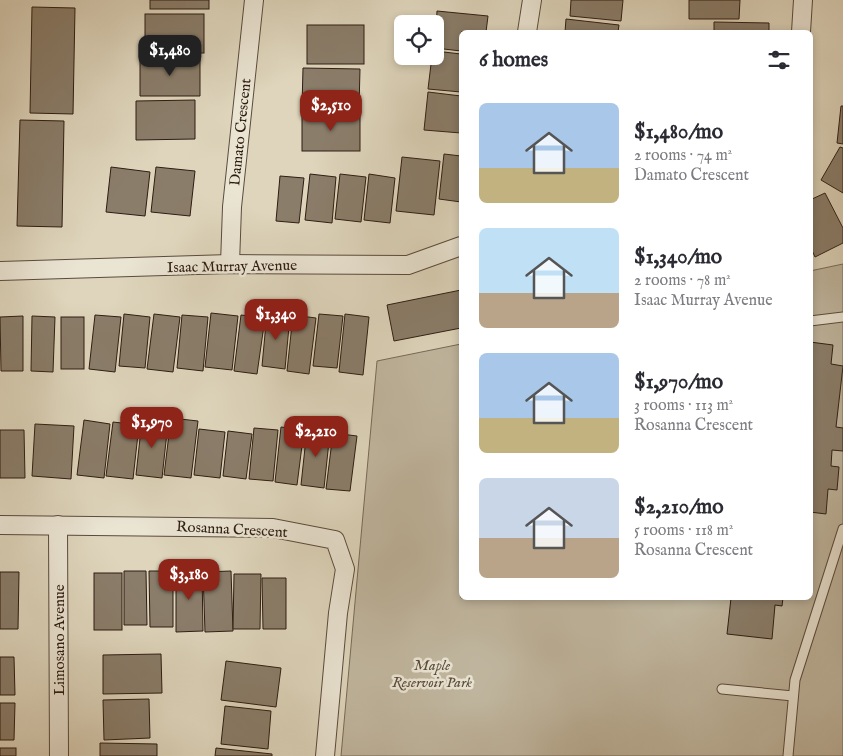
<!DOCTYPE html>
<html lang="en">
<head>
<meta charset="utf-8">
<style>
	body { margin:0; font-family:"IM FELL English",serif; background:#f7f7f7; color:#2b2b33; height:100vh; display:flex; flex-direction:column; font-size:19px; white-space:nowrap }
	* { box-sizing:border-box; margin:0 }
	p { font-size:16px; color:#7c7c81 }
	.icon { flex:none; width:28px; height:28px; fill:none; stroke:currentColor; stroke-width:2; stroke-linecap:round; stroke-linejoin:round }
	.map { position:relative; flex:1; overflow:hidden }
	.panel { position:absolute; left:459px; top:30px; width:354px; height:570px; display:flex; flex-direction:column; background:#fff; border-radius:8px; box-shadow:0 2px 8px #0003 }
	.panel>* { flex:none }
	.buttons { position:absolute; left:394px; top:15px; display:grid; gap:10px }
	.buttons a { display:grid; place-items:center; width:50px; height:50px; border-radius:8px; background:#fff; box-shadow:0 2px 8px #0003; font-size:25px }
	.price { position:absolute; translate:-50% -42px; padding:0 11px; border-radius:10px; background:#8f2418; color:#fff; font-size:16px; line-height:32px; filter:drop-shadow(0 1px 2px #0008) }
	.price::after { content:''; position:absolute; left:50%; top:30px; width:15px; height:11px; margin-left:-8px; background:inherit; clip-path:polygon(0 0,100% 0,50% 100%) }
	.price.current { background:#222; color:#fff }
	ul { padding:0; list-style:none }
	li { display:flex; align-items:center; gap:15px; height:125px; padding:0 20px }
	li span { display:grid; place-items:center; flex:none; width:140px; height:100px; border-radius:8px; color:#555 }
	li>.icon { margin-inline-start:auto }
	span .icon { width:60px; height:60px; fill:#fffc; stroke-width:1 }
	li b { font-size:21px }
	h2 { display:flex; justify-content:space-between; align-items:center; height:60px; padding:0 20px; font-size:21px }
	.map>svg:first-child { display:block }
	.green { fill:#c0b69f; stroke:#776a58 }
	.building { fill:#8a7d6a; stroke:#2e1d12 }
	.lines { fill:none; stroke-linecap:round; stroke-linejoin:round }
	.lane-casing { stroke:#5a4b3c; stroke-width:11 }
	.street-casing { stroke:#5a4b3c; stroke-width:20 }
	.lane { stroke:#eae4d3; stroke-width:9 }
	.street { stroke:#eae4d3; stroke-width:18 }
	.labels { text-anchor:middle; stroke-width:5; stroke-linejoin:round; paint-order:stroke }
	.street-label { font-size:15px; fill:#2e1d12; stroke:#eae4d3 }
	.park-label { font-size:15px; font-style:italic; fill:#5a4b3c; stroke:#eae4d3 }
</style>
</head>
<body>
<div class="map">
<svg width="843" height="756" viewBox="0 0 843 756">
	<rect width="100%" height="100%" fill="#ded5bc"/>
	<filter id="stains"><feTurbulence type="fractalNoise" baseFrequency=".004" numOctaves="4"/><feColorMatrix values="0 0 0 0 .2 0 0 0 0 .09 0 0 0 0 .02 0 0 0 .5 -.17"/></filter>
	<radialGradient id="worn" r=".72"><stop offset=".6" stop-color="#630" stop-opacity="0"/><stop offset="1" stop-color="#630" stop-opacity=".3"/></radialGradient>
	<path class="green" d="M843,264V756H341L377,361L461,344V598H810V271Z"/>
	<g class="building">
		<rect x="150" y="0" width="59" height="9"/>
		<path d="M571,0H623L621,21L570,16Z"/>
		<path d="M689,0H740L739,19H689Z"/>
		<path d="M32,7L75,8L73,114L30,113Z"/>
		<path d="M437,11L488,16L486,32H461V51L435,48Z"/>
		<rect x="145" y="14" width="59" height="39"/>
		<path d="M566,19L619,25L618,32H565Z"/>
		<path d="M714,22L769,23V32H714Z"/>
		<rect x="307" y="25" width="57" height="39"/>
		<path d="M435,51L461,54V92L428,89L432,56H435Z"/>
		<path d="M200,57V96H140V58Z"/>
		<path d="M303,68L360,69L359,108L302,107Z"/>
		<path d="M428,92L461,96V133L424,130Z"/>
		<path d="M195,100V139L136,140V101Z"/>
		<path d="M841,106H843V144L837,143Z"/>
		<rect x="302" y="112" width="58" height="39"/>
		<path d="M20,120L64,121L62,227L17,226Z"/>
		<path d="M840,147L843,148V193L821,180Z"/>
		<path d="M444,154L461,156V202L439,199Z"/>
		<path d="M402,157L440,161L434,215L396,211Z"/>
		<path d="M111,167L150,172L145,216L106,212Z"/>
		<path d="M156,167L195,171L190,216L151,212Z"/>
		<path d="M310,174L336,177L332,223L305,220Z"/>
		<path d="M340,174L366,177L361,222L335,219Z"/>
		<path d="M369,174L395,178L390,223L364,220Z"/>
		<path d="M280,176L304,178L299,223L276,221Z"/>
		<path d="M825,193L843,228V243L815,257L810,246V200Z"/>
		<path d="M461,290V328L394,341L387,305Z"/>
		<path d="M211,313L238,316L232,370L205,367Z"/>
		<path d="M267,313L290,316L285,369L262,366Z"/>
		<path d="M124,314L150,317L145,368L119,366Z"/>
		<path d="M154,314L180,317L173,372L147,369Z"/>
		<path d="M319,314L343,316L337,368L313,366Z"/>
		<path d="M345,314L369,317L363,375L339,372Z"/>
		<path d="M95,315L121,317L115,372L89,369Z"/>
		<path d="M182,315L208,317L203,371L177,368Z"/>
		<path d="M241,315L265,318L257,374L234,371Z"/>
		<path d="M293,315L316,318L309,374L287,371Z"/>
		<path d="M23,316V371H1L0,317Z"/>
		<path d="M32,316L55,317L53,372L31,371Z"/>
		<rect x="61" y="317" width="23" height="52"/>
		<path d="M810,342L833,345L831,364L843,366L836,427L843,428V451L832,450L831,466L839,467L837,490L828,489L826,514L810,512Z"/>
		<path d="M171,418L198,421L191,478L164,475Z"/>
		<path d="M84,420L110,424L104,478L77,475Z"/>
		<path d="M142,420L168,423L162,478L136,475Z"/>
		<path d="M113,422L139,425L133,479L106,476Z"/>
		<path d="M35,424L74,426L71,479L32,476Z"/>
		<path d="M281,427L304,430L297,485L275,482Z"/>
		<path d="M254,428L278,430L273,481L249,479Z"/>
		<path d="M199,429L225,432L220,478L194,475Z"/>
		<path d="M307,429L330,432L324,488L301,485Z"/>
		<path d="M0,430H24L25,478H0Z"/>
		<path d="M228,431L252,434L246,479L223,476Z"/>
		<path d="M333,433L357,436L350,491L326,489Z"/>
		<path d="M124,571H146L147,625H124Z"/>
		<path d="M149,571H173V627H150Z"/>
		<path d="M176,571H202L203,631L176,632Z"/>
		<path d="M231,571L233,631L205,632L203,572Z"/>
		<path d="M0,572H19L18,629H0Z"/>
		<rect x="94" y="573" width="28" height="57"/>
		<path d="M234,574H261L260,629H233Z"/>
		<path d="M262,578H286V629H263Z"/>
		<path d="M731,598H783L782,606L775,605L772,639L727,634Z"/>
		<path d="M161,654L162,693L103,694V655Z"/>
		<path d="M0,657H14L15,695H0Z"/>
		<path d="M226,661L281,668L276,707L221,700Z"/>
		<path d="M149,699L150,738L104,740L103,700Z"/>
		<path d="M0,703H15L14,740H0Z"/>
		<path d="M225,706L271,711L268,749L221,744Z"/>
		<path d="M100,743L157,744V756H100Z"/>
		<rect x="0" y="748" width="16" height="8"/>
		<path d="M216,748L272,754V756H215Z"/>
	</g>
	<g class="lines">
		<defs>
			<g id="lane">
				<path d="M810,321L843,317"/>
				<path d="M722,689L793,696"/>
				<path d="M788,756L795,680L843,529"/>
			</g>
			<g id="street">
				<path d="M527,32L532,0"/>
				<path d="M801,32L803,0"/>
				<path d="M230,264L232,207L254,0"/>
				<path d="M0,271L230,264L408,265L461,246"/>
				<path d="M0,525L273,528L335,540L345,569L338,613L325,756"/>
				<path d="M58,525L59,756"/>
			</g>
		</defs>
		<use href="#lane" class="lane-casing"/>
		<use href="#street" class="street-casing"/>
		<use href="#lane" class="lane"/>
		<use href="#street" class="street"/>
	</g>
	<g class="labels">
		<g class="street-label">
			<text transform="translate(240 132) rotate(-84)" y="5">Damato Crescent</text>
			<text transform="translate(232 266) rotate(-1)" y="5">Isaac Murray Avenue</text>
			<text transform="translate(232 529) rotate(3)" y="5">Rosanna Crescent</text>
			<text transform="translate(59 640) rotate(-90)" y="5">Limosano Avenue</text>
		</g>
		<g class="park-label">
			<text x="432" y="670">Maple<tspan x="432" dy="17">Reservoir Park</tspan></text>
		</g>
	</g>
	<rect width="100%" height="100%" filter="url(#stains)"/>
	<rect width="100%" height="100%" fill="url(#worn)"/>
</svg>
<div class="buttons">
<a><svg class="icon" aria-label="locate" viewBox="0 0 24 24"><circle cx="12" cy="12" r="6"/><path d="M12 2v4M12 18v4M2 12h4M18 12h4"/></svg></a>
</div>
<b class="price current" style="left:170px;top:77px">$1,480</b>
<b class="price" style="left:331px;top:132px">$2,510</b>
<b class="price" style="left:276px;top:341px">$1,340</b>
<b class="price" style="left:152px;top:449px">$1,970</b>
<b class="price" style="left:316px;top:458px">$2,210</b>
<b class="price" style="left:189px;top:601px">$3,180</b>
<section class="panel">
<h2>6 homes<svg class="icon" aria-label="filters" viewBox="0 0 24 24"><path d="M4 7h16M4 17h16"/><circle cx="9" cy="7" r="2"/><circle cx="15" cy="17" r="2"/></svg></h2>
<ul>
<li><span style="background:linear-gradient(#a9c7e8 65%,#c2b280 0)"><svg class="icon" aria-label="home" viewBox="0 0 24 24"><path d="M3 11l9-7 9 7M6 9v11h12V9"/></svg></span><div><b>$1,480/mo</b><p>2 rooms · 74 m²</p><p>Damato Crescent</p></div></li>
<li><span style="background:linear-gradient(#bfe0f5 65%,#b9a48a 0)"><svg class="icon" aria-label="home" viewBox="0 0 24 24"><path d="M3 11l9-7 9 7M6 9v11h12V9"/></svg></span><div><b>$1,340/mo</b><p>2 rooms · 78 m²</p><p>Isaac Murray Avenue</p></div></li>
<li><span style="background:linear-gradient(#a9c7e8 65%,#c2b280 0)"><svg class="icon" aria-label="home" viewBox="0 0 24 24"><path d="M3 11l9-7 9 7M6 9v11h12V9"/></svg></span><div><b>$1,970/mo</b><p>3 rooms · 113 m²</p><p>Rosanna Crescent</p></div></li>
<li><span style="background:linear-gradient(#c9d6e8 60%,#b9a48a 0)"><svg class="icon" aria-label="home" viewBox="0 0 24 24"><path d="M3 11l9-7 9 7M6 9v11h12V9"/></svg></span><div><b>$2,210/mo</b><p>5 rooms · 118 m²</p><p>Rosanna Crescent</p></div></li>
</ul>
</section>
</div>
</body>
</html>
